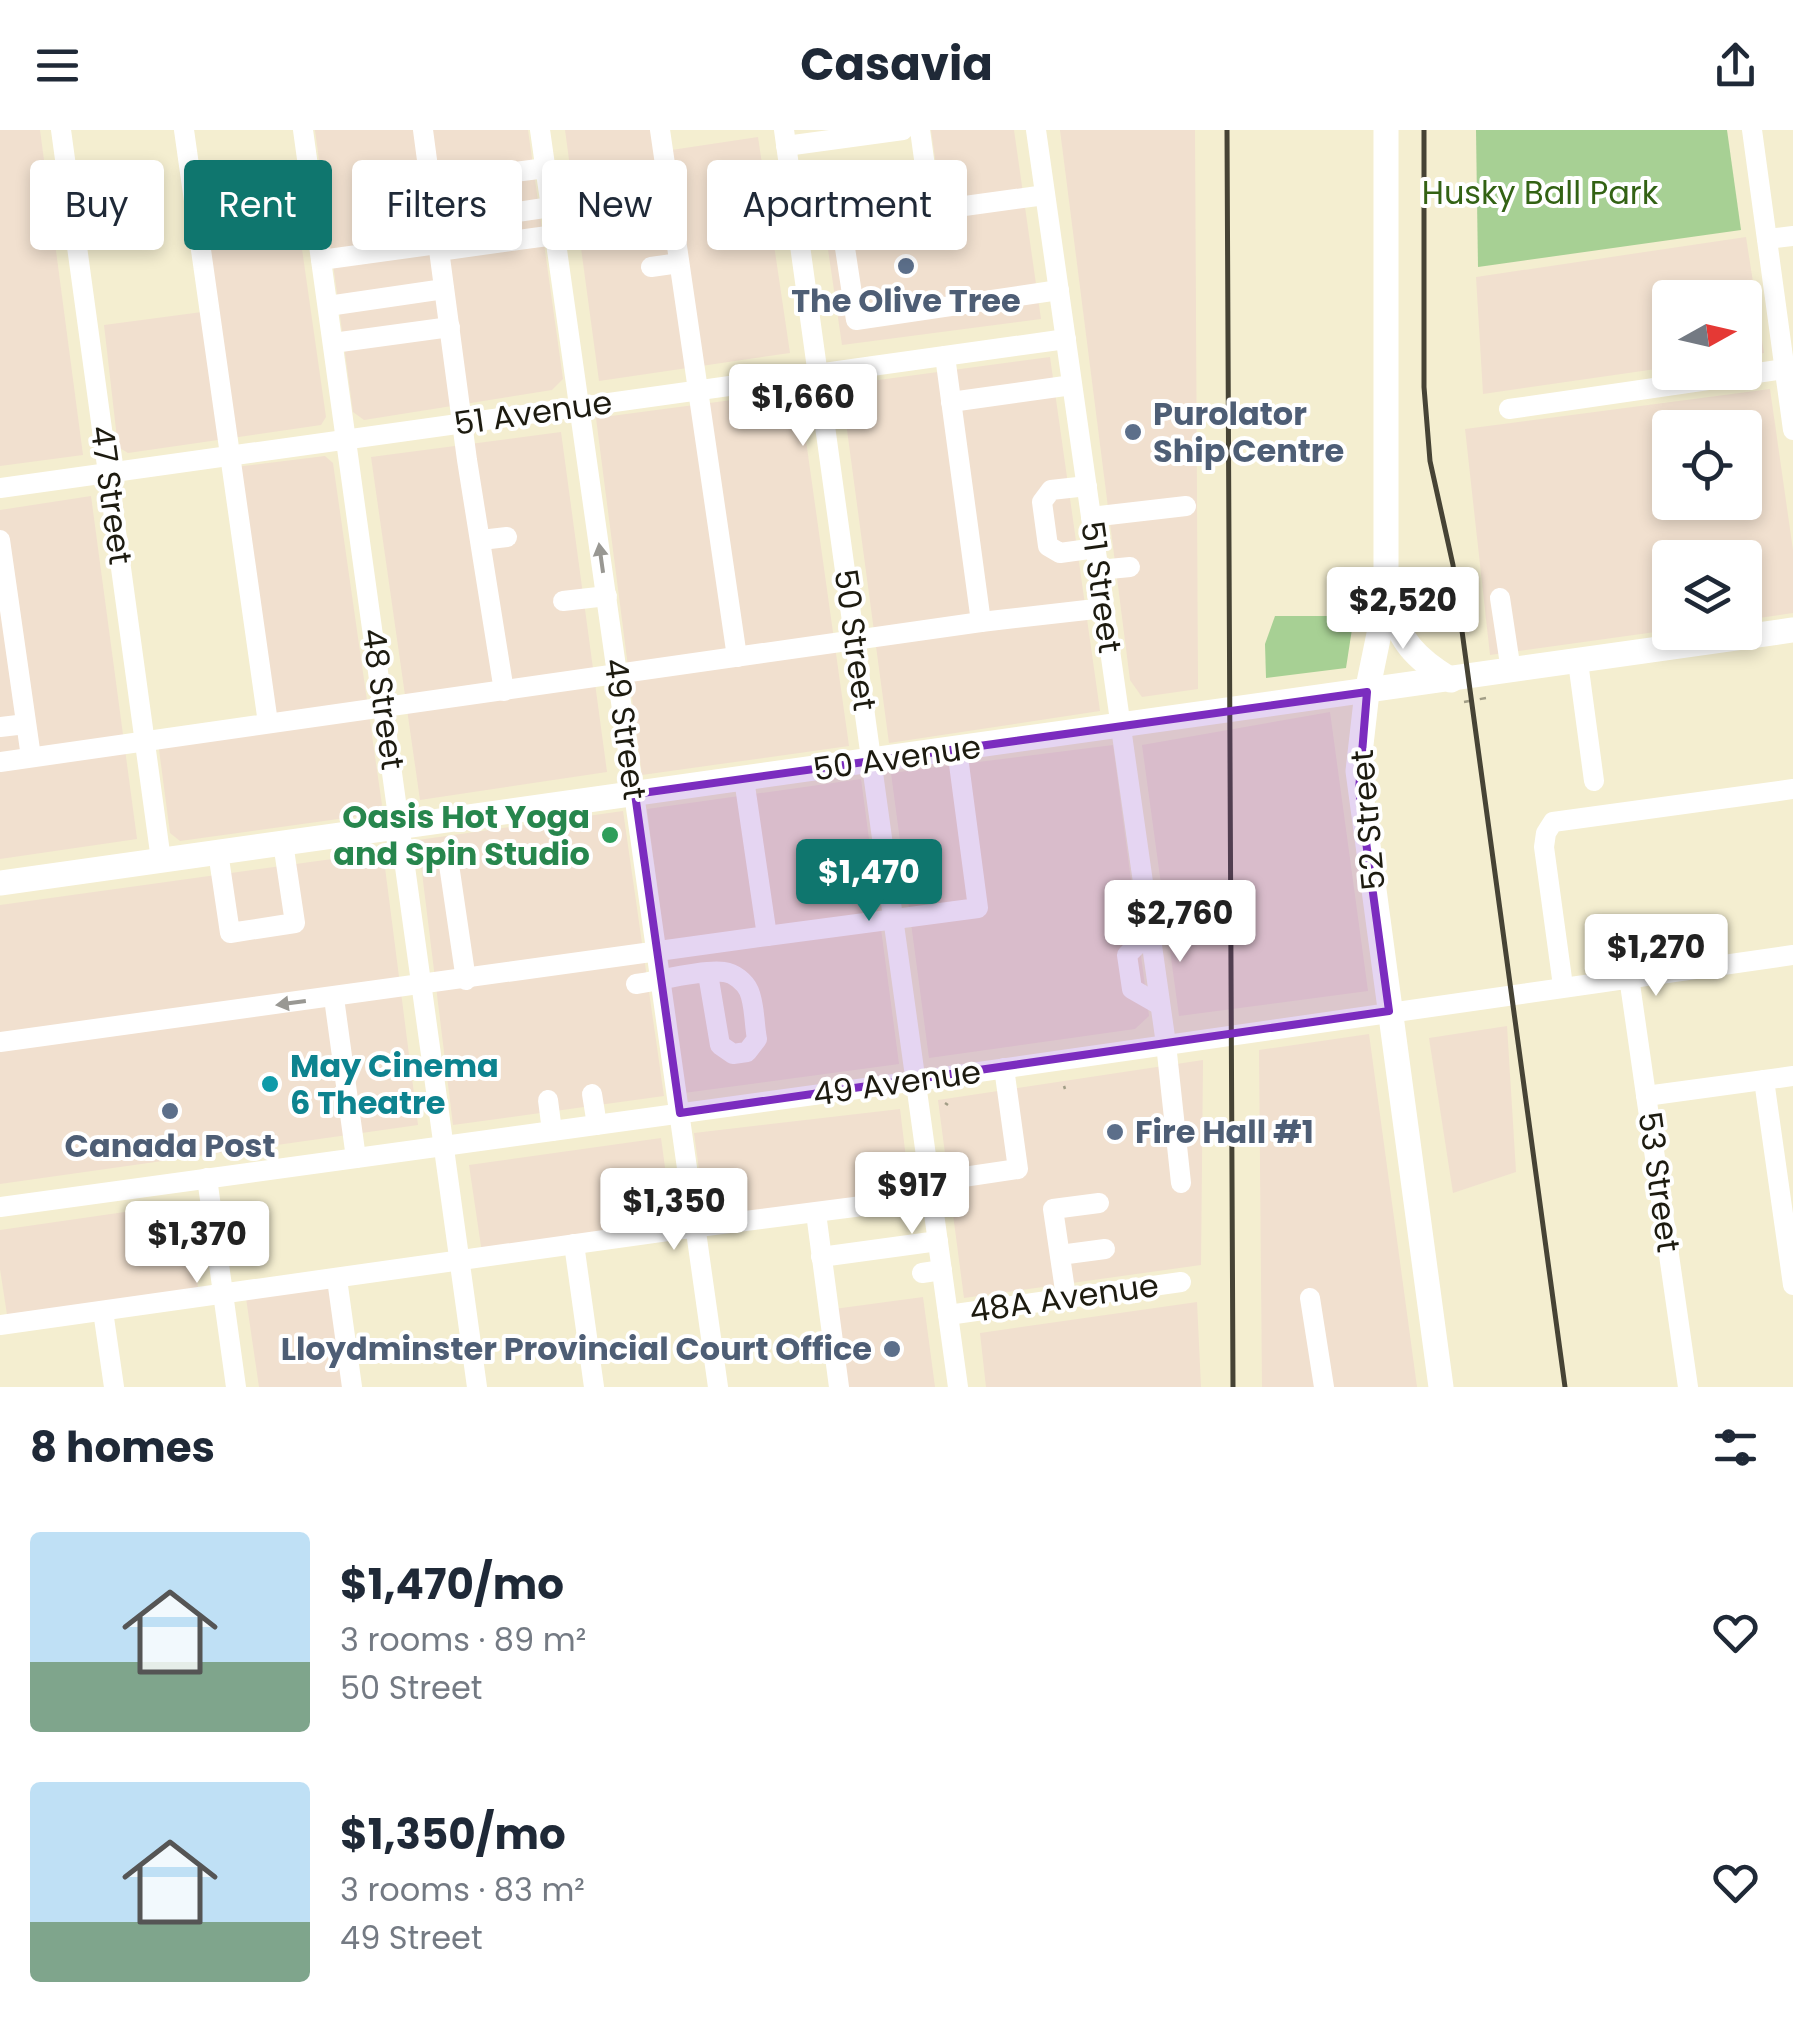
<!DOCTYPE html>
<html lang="en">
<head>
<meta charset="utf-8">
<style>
	body { margin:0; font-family:Poppins,sans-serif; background:#f2f2f3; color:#1f2937; height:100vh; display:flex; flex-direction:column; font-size:38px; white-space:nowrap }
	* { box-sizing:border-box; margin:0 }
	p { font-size:32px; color:#747a83 }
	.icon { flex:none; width:55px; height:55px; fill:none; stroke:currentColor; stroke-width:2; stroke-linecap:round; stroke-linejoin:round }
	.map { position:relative; height:1257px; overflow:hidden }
	.panel { display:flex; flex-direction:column; background:#fff; flex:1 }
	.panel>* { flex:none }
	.guide { position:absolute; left:30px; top:30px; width:1000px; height:90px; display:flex; gap:20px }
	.needle { width:65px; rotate:82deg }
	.buttons { position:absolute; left:1652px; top:150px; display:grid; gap:20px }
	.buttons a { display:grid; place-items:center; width:110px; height:110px; border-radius:10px; background:#fff; box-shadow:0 5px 15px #0003; font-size:50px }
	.price { position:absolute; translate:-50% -85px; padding:0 22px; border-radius:10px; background:#fff; color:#222; font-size:32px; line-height:65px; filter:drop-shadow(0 2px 5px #0008) }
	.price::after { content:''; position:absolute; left:50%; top:60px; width:30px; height:22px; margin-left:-15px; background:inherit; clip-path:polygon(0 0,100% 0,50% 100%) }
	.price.on { background:#0f766e; color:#fff }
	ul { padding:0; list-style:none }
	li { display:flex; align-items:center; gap:30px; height:250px; padding:0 30px }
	li span { display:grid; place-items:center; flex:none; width:280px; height:200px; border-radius:10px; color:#555 }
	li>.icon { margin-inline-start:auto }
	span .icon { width:120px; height:120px; fill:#fffc; stroke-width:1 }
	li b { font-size:42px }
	h2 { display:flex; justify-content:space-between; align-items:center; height:120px; padding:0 30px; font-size:42px }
	.tag { padding:0 35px; border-radius:10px; background:#fff; box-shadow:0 5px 15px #0003; font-size:35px; line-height:90px }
	.tag.on { background:#0f766e; color:#fff }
	header { display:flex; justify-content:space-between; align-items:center; height:130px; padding:0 30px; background:#fff; font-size:45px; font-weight:700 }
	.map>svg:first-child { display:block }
	.commercial { fill:#f1e0cf; fill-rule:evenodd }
	.green { fill:#a7d094 }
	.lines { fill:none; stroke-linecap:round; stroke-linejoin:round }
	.path { stroke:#a19d86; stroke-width:2.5; stroke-dasharray:8 8; stroke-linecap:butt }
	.minor { stroke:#fff; stroke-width:20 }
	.major { stroke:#fff; stroke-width:25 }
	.rail { stroke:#464335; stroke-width:5 }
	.oneway { fill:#999893 }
	.marked { fill:#7b2cbf; fill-opacity:0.2; stroke:#7b2cbf; stroke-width:8; stroke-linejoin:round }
	.service-dot { fill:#5c6f8a; stroke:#fff; stroke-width:4 }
	.leisure-dot { fill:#2e9e5b; stroke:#fff; stroke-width:4 }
	.culture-dot { fill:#0f9aa8; stroke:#fff; stroke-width:4 }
	.labels { text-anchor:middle; stroke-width:8; stroke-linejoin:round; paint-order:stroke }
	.park-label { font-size:32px; fill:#336214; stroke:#fff }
	.service-label { font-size:32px; font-weight:bold; fill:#4e5e75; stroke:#fff }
	.street-label { font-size:32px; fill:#1d1b10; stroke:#fff }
	.leisure-label { font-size:32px; font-weight:bold; fill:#27864d; stroke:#fff; text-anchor:end }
	.culture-label { font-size:32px; font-weight:bold; fill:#0d838f; stroke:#fff; text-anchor:start }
</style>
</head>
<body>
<header><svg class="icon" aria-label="menu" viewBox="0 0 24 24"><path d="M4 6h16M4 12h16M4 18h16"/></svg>Casavia<svg class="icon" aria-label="share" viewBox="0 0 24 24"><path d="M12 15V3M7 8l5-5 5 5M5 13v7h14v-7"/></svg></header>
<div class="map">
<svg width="1793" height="1257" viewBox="0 0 1793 1257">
	<rect width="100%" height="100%" fill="#f4eed0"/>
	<g class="commercial">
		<path d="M0,0H40L83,325L0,336Z"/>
		<path d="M315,0H528L563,249L552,260L364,290L353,282Z"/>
		<path d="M565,0H655L658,22L758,7L790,223L599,251Z"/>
		<path d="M931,0H1014L1041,189L842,215L825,99L943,84Z"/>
		<path d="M1060,0H1195L1198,559L1142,567L1130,550Z"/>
		<path d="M297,84L326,287L321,295L128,323L118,317L104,195L202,182L191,98Z"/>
		<path d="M1746,107L1764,223L1745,226V168H1670V237L1483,264L1476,147Z"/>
		<path d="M1050,227L1100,581L889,613L841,255Z"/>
		<path d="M1770,259L1793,420V483L1745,490V428H1670V500L1490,525L1465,299ZM1670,298H1745V372H1670Z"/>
		<path d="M799,261L849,616L642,645L596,288Z"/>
		<path d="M561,302L607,642L420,670L371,327Z"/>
		<path d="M325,326L333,333L382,675L374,684L180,711L170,703L158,612L272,595L235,337Z"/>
		<path d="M91,366L137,709L0,729V380Z"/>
		<path d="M1330,582L1368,861L1179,886L1142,615Z"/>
		<path d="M1113,615L1149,886L1135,899L929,928L891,643Z"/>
		<path d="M861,649L899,934L684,963L647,679Z"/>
		<path d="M623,681L664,966L453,995L418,710Z"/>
		<path d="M383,722L418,995L0,1054V775Z"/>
		<path d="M1507,896L1516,1042L1453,1063L1429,908Z"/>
		<path d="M1369,904L1417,1257H1262L1259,920Z"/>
		<path d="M1203,930L1201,1135L964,1168L938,970Z"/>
		<path d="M900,979L910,1061L706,1090L694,1003Z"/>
		<path d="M661,1008L673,1096L482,1123L469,1035Z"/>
		<path d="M187,1073L199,1165L8,1191L0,1139V1100Z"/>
		<path d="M334,1156L349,1257H259L246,1168Z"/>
		<path d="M923,1167L935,1257H844L834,1179Z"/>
		<path d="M1197,1172L1201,1257H986L980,1203Z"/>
	</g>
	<g class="green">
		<path d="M1476,0H1727L1741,100L1478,137Z"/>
		<path d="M1275,486H1354L1346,538L1266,548L1265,514Z"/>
	</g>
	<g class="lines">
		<g class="path">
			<path d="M1464,572L1486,568"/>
			<path d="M1064,956L1065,959"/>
			<path d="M945,973L948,975"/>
		</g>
		<g class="minor">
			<path d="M61,0L161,730"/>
			<path d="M184,0L268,593"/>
			<path d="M303,0L477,1257"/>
			<path d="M423,0L467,330L504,561"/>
			<path d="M540,0L718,1257"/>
			<path d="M660,0L737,527"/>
			<path d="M784,0L958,1257"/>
			<path d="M920,0L931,80"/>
			<path d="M1036,0L1166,914L1181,1053"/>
			<path d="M1752,0L1793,300"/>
			<path d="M786,16L903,0"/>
			<path d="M436,52L546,38"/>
			<path d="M841,92L856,190L1059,160"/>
			<path d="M442,93L551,77"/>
			<path d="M798,99L1045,65"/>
			<path d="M1767,109L1793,106"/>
			<path d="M446,120L555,105"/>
			<path d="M321,130L438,114"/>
			<path d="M651,137L679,133"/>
			<path d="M328,176L444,159"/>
			<path d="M333,213L450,197"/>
			<path d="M945,226L981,492"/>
			<path d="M951,272L1072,255"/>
			<path d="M1509,279L1785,239"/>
			<path d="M1087,356L1051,360L1042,372L1048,416L1060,423L1096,418"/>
			<path d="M0,358L1066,209"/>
			<path d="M1091,387L1186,376"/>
			<path d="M0,410L31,627"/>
			<path d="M481,410L507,407"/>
			<path d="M1099,440L1130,437"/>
			<path d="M1500,468L1511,541"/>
			<path d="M563,471L607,466"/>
			<path d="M1578,532L1594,651"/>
			<path d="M0,597L26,594"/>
			<path d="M0,632L981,492L1104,478"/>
			<path d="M447,721L466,850"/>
			<path d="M218,722L230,803L295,793L283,713"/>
			<path d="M1150,802L1127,825L1132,859L1160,875"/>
			<path d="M767,806L978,778L957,619"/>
			<path d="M1629,847L1688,1257"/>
			<path d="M636,854C658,851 704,839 724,842C734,843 745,852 749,861C755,875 754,894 757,909L747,922L733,924L720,915L708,844"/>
			<path d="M1563,856L1544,717L1546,703L1553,692L1793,659"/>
			<path d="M334,868L356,1028"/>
			<path d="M0,912L767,806L744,649"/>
			<path d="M1764,950L1793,1155"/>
			<path d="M592,964L597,995"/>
			<path d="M1646,966L1793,946"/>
			<path d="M548,970L552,1001"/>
			<path d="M207,1048L236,1257"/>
			<path d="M930,1052L1018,1039L1004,938"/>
			<path d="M0,1077L916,951L1793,825"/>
			<path d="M816,1083L839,1257"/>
			<path d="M574,1114L594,1257"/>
			<path d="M1060,1125L1105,1119"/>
			<path d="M821,1127L938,1111"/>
			<path d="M922,1143L942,1140"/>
			<path d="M337,1149L352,1257"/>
			<path d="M1066,1167L1053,1079L1099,1073"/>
			<path d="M1310,1168L1324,1257"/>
			<path d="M103,1181L114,1257"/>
			<path d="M948,1185L1181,1152"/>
			<path d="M0,1195L675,1100L932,1067"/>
		</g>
		<g class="major">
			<path d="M1386,0V470L1367,562L1358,641L1441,1257"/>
			<path d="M1386,470C1402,512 1413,527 1451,550"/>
			<path d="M0,753L1793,500"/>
		</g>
		<g class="rail">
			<path d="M1227,0L1233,1257"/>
			<path d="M1424,0V257L1430,331L1453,435L1565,1257"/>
		</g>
	</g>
	<defs><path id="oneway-solid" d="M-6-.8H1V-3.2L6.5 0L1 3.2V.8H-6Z" transform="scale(2.5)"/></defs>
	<g class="oneway">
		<use href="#oneway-solid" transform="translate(601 428) rotate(-98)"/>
		<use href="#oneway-solid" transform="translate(291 873) rotate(172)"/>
	</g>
	<path class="marked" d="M1367,562L1359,660L1389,881L680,983L635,664Z"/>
	<g class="service-dot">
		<circle cx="906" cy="136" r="10"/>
		<circle cx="1133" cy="302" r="10"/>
		<circle cx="170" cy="981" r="10"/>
		<circle cx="1115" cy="1002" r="10"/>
		<circle cx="892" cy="1219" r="10"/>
	</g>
	<circle class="leisure-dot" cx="610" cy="705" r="10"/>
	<circle class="culture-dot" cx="270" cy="954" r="10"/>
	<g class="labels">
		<g class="park-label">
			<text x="1540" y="74">Husky Ball Park</text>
		</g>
		<g class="service-label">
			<text x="906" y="182">The Olive Tree</text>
			<text x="1153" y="295" text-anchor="start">Purolator<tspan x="1153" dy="37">Ship Centre</tspan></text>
			<text x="1135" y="1013" text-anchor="start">Fire Hall #1</text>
			<text x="170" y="1027">Canada Post</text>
			<text x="872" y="1230" text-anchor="end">Lloydminster Provincial Court Office</text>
		</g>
		<g class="street-label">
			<text transform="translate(533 283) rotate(-8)" y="11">51 Avenue</text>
			<text transform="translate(111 365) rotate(82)" y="11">47 Street</text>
			<text transform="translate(1101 457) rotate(82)" y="11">51 Street</text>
			<text transform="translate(855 510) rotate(82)" y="11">50 Street</text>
			<text transform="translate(383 569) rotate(82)" y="11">48 Street</text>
			<text transform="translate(625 599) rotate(82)" y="11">49 Street</text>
			<text transform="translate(897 628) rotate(-8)" y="11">50 Avenue</text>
			<text transform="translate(1368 690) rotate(-95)" y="11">52 Street</text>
			<text transform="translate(897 953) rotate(-8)" y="11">49 Avenue</text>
			<text transform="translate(1659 1052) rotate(82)" y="11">53 Street</text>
			<text transform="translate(1064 1168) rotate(-8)" y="11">48A Avenue</text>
		</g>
		<g class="leisure-label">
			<text x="590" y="698">Oasis Hot Yoga<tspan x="590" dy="37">and Spin Studio</tspan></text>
		</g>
		<g class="culture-label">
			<text x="290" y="947">May Cinema<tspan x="290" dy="37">6 Theatre</tspan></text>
		</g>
	</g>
</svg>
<div class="buttons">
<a><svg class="needle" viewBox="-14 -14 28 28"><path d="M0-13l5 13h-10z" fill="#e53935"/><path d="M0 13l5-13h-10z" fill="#747a83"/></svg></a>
<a><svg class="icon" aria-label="locate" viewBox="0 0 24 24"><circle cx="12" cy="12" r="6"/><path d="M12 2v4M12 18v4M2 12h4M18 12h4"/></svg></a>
<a><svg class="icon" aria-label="layers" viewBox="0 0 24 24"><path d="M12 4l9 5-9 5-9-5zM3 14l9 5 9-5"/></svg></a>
</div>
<b class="price" style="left:803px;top:319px">$1,660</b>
<b class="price" style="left:1403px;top:522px">$2,520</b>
<b class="price on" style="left:869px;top:794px">$1,470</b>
<b class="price" style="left:1180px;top:835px">$2,760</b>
<b class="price" style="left:1656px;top:869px">$1,270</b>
<b class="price" style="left:912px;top:1107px">$917</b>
<b class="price" style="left:674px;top:1123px">$1,350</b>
<b class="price" style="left:197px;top:1156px">$1,370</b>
<div class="guide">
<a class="tag">Buy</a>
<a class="tag on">Rent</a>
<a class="tag">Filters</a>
<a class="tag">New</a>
<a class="tag">Apartment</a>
</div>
</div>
<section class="panel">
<h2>8 homes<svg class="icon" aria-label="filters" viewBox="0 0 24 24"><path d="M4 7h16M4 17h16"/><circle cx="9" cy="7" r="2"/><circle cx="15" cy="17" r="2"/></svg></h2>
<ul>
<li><span style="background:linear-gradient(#bfe0f5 65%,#7fa58c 0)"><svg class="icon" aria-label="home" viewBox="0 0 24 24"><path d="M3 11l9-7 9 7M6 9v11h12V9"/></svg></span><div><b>$1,470/mo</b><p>3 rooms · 89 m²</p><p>50 Street</p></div><svg class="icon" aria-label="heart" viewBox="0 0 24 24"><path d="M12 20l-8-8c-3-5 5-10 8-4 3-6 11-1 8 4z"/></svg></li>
<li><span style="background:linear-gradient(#bfe0f5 70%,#7fa58c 0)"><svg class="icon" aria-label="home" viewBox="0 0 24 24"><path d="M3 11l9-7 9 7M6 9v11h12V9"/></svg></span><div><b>$1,350/mo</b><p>3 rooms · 83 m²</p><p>49 Street</p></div><svg class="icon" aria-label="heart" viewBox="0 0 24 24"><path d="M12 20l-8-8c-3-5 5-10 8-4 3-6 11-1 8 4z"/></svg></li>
</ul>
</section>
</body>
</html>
